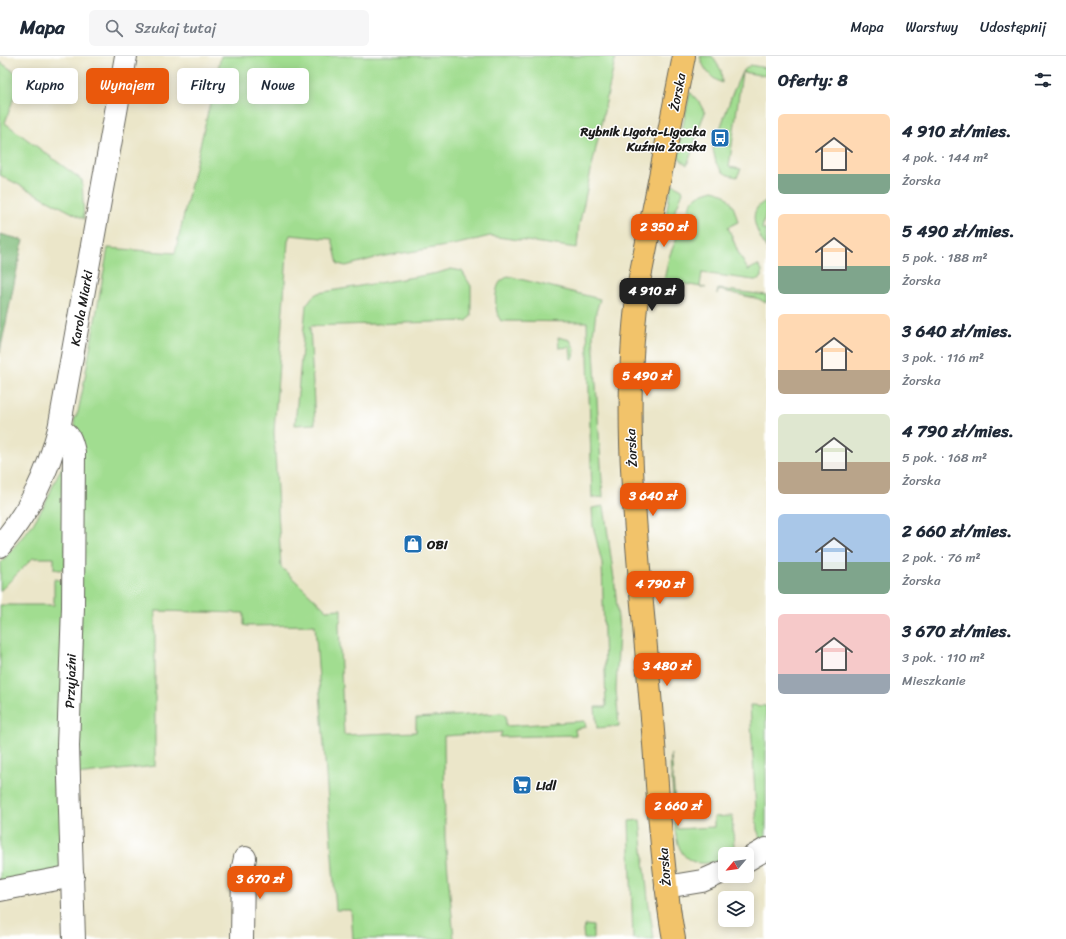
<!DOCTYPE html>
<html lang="pl">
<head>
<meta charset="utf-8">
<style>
	body { margin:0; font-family:Sriracha,sans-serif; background:#f6f6f7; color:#1f2937; height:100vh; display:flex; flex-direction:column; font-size:15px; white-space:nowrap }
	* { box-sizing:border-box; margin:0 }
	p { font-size:13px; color:#747a83 }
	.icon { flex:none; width:22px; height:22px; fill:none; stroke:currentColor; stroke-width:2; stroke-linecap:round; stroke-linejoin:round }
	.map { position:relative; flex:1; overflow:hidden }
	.details { display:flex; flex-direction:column; background:#fff; width:300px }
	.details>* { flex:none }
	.banner { position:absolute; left:12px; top:12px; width:380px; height:36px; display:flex; gap:8px }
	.needle { width:26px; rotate:241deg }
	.tools { position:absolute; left:718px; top:791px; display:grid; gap:8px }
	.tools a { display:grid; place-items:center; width:36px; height:36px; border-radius:6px; background:#fff; box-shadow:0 2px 10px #0003; font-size:20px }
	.price { position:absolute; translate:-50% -34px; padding:0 9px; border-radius:8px; background:#ea580c; color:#fff; font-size:13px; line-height:26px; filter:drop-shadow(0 1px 2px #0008) }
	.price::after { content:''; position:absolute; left:50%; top:24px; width:12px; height:9px; margin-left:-6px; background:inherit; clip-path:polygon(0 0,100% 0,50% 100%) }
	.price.active { background:#222; color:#fff }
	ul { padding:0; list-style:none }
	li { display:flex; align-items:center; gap:12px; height:100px; padding:0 12px }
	li span { display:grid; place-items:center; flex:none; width:112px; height:80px; border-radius:6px; color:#555 }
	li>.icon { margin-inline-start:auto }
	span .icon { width:48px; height:48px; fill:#fffc; stroke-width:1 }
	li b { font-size:17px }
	h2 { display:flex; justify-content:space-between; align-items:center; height:48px; padding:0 12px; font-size:17px }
	.tag { padding:0 14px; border-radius:6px; background:#fff; box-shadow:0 2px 10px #0003; font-size:14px; line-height:36px }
	.tag.active { background:#ea580c; color:#fff }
	header { display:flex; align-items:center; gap:24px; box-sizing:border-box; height:56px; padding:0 20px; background:#fff; border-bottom:1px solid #e0e1e3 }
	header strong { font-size:19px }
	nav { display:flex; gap:22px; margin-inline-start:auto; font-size:14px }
	.search { width:280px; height:36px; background:#f6f6f7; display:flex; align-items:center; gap:10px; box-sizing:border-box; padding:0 14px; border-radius:6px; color:#747a83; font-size:15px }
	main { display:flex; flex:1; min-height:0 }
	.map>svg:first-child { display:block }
	.green { fill:#a1dd90; stroke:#5e7c56 }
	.forest { fill:#80bc7a; stroke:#4e6c4b }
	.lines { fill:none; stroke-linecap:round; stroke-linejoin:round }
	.minor-casing { stroke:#646359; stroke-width:24 }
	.major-casing { stroke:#646359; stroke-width:24 }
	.minor { stroke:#fff; stroke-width:22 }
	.major { stroke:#f2c36a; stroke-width:22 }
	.labels { text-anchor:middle; stroke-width:3; stroke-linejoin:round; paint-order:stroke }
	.street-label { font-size:13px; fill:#1c1c1c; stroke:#fff }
	.poi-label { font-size:13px; font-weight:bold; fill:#1c1c1c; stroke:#fff; text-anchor:start }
</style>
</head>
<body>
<header>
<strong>Mapa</strong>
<div class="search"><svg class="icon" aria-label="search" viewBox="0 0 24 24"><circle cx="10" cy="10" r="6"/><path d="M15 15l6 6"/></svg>Szukaj tutaj</div>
<nav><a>Mapa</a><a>Warstwy</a><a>Udostępnij</a></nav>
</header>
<main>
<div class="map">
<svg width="766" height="883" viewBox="0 0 766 883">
	<rect width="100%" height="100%" fill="#fff"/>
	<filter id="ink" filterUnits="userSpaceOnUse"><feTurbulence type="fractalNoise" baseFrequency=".025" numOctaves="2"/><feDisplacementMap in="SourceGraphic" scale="8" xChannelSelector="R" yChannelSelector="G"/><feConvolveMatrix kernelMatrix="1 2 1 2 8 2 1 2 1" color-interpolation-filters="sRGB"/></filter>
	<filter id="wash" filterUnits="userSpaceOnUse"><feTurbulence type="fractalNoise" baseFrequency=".012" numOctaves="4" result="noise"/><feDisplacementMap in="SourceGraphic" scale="16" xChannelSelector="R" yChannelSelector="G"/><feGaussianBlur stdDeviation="0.9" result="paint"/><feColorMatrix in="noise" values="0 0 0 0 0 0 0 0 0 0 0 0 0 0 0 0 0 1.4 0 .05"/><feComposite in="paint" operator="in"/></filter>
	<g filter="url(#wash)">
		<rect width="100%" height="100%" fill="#ebe6c9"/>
		<g class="green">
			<path d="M221,0H616L579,170L577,192L490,180L458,188L379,201L346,210L338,208L332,183L290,179L288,185L274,376L281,511L326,554L341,553V562L339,568L344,679L416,676V662L502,657L506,660V670L585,665L586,671L575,673L576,679L500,681L502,676L444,680L445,782L454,883H353L351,854H336L315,569L247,570L244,569V557L155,555V710L76,719L79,388L74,364L78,356L83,332L108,192L175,197Z"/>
			<path d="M700,0H712L721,14L722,27C710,22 703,12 700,0Z"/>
			<path d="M0,6L19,19L17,32L5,67L82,124L84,163L0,119Z"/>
			<path d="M750,9L766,12V20L742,16L729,111L741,113L737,121L728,119L723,116L716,107L713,93L733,36L742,16Z"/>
			<path d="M690,36L699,46L705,57C697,74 694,92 687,109L681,104L677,98Z"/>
			<path d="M673,128L682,133L683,136L668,172L666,174L664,171L671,131Z"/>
			<path d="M713,134C730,137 734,151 738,166L728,171L738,196L748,214L758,209L762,215V221L758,224H754L702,217L700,230L706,232L664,224L669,201L690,149C695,139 703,137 713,134Z"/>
			<path d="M766,145V155L762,173L766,174V192C758,177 744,155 766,145Z"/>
			<path d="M451,213L462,215L471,230V260L467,265L310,270L315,368L295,369L306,249L313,240L318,237L438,217Z"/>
			<path d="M508,220L600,243L596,256L593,279L603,441L592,442L587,266L501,265C494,257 494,234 500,226C502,224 506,222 508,220Z"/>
			<path d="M718,233L766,239V247L759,243L719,234L717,238Z"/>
			<path d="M558,281L570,284L575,293L574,302L571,303L570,291L559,292Z"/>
			<path d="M69,401L65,512L60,514L54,513V502H33L0,535V508L33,468L46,446L58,418Z"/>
			<path d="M604,450L615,530L619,574L616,634L619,670L597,672L595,651H606L602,507L593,470L592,452Z"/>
			<path d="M54,523L60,524L64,528V813L0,830V549H54Z"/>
			<path d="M750,649L766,650V783L762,785L757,774Z"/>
			<path d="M671,698L677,773L714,771V761L732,760L734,790L737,794H738L735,798H725V803L720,806L718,805C671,818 675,772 673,741C673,729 669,709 671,698Z"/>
			<path d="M640,764L648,843L654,883H633L629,765Z"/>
			<path d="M586,869L593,870V883H584L583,874Z"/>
		</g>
		<path class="forest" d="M0,178L23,184L0,296Z"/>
	</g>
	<g filter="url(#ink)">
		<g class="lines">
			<defs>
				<g id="minor">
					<path d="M59,373C70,379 71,383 74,396L73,551L68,690L74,883"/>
					<path d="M0,490C30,454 47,419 59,373L126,0"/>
					<path d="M747,804L766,793"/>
					<path d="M666,831L702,825L725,815"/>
					<path d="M0,834L73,820"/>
					<path d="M242,883L243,811L245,802"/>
				</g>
				<path id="major" d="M674,883C666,841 663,799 659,757C656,714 653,671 649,627C638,492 619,356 640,221L684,0"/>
			</defs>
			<use href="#minor" class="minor-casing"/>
			<use href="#major" class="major-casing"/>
			<use href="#minor" class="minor"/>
			<use href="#major" class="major"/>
		</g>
	</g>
	<defs>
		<symbol id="bus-square" viewBox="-11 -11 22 22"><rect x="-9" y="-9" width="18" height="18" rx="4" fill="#1f6fb2" stroke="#fff"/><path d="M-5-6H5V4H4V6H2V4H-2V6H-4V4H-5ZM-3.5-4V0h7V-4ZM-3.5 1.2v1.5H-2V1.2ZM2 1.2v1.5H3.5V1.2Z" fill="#fff"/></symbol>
		<symbol id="shop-square" viewBox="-11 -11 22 22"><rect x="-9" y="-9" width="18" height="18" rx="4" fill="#1f6fb2" stroke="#fff"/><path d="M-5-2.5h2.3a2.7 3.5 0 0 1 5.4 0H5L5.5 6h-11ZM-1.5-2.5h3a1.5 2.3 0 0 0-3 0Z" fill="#fff"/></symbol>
		<symbol id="supermarket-square" viewBox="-11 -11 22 22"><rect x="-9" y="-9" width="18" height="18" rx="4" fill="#1f6fb2" stroke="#fff"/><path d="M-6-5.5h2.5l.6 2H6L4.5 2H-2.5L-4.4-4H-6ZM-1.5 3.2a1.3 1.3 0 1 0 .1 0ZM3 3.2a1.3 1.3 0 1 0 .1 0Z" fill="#fff"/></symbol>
	</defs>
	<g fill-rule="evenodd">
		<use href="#bus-square" x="709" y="71" width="22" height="22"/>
		<use href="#shop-square" x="402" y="477" width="22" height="22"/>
		<use href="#supermarket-square" x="511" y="718" width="22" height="22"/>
	</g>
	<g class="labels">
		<g class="street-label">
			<text transform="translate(677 36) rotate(-79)" y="5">Żorska</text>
			<text transform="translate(81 252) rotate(-80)" y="5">Karola Miarki</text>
			<text transform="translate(631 392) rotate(-93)" y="5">Żorska</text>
			<text transform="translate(70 625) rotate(-88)" y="5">Przyjaźni</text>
			<text transform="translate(664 811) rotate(-95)" y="5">Żorska</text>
		</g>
		<g class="poi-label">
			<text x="706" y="80" text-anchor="end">Rybnik Ligota-Ligocka<tspan x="706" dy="15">Kuźnia Żorska</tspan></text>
			<text x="427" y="493">OBI</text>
			<text x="536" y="734">Lidl</text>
		</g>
	</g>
</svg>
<div class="tools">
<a><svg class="needle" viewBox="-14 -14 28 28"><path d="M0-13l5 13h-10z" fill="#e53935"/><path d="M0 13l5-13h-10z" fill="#747a83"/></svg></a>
<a><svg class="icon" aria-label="layers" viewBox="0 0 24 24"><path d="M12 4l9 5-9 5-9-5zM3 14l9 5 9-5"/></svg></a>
</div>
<b class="price" style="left:664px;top:192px">2 350 zł</b>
<b class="price active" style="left:652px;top:256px">4 910 zł</b>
<b class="price" style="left:647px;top:341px">5 490 zł</b>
<b class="price" style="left:653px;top:461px">3 640 zł</b>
<b class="price" style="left:660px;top:549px">4 790 zł</b>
<b class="price" style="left:667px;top:631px">3 480 zł</b>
<b class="price" style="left:678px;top:771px">2 660 zł</b>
<b class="price" style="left:260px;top:844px">3 670 zł</b>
<div class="banner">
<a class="tag">Kupno</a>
<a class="tag active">Wynajem</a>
<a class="tag">Filtry</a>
<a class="tag">Nowe</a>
</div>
</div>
<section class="details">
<h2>Oferty: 8<svg class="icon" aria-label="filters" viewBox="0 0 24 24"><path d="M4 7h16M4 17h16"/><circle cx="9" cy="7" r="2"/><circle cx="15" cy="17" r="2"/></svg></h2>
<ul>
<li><span style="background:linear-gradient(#ffd9b3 75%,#7fa58c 0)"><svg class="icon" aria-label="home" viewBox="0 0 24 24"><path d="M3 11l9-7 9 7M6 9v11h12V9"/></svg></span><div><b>4 910 zł/mies.</b><p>4 pok. · 144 m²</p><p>Żorska</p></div></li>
<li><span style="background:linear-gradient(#ffd9b3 65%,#7fa58c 0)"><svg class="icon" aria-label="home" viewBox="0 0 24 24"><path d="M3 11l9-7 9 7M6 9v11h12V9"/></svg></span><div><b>5 490 zł/mies.</b><p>5 pok. · 188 m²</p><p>Żorska</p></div></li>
<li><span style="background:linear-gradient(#ffd9b3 70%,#b9a48a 0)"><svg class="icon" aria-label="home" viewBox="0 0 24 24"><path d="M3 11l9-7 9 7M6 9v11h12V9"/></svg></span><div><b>3 640 zł/mies.</b><p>3 pok. · 116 m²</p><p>Żorska</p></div></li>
<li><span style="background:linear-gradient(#dfe7d0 60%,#b9a48a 0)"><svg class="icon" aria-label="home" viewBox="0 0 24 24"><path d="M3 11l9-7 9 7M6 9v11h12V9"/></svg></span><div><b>4 790 zł/mies.</b><p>5 pok. · 168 m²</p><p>Żorska</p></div></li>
<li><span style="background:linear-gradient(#a9c7e8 60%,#7fa58c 0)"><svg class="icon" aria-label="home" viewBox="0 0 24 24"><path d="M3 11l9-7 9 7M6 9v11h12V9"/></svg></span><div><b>2 660 zł/mies.</b><p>2 pok. · 76 m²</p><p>Żorska</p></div></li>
<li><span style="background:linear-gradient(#f6c9c9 75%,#9aa5b1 0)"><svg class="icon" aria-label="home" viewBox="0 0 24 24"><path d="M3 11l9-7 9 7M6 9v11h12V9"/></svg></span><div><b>3 670 zł/mies.</b><p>3 pok. · 110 m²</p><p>Mieszkanie</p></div></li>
</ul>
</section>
</main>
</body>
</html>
